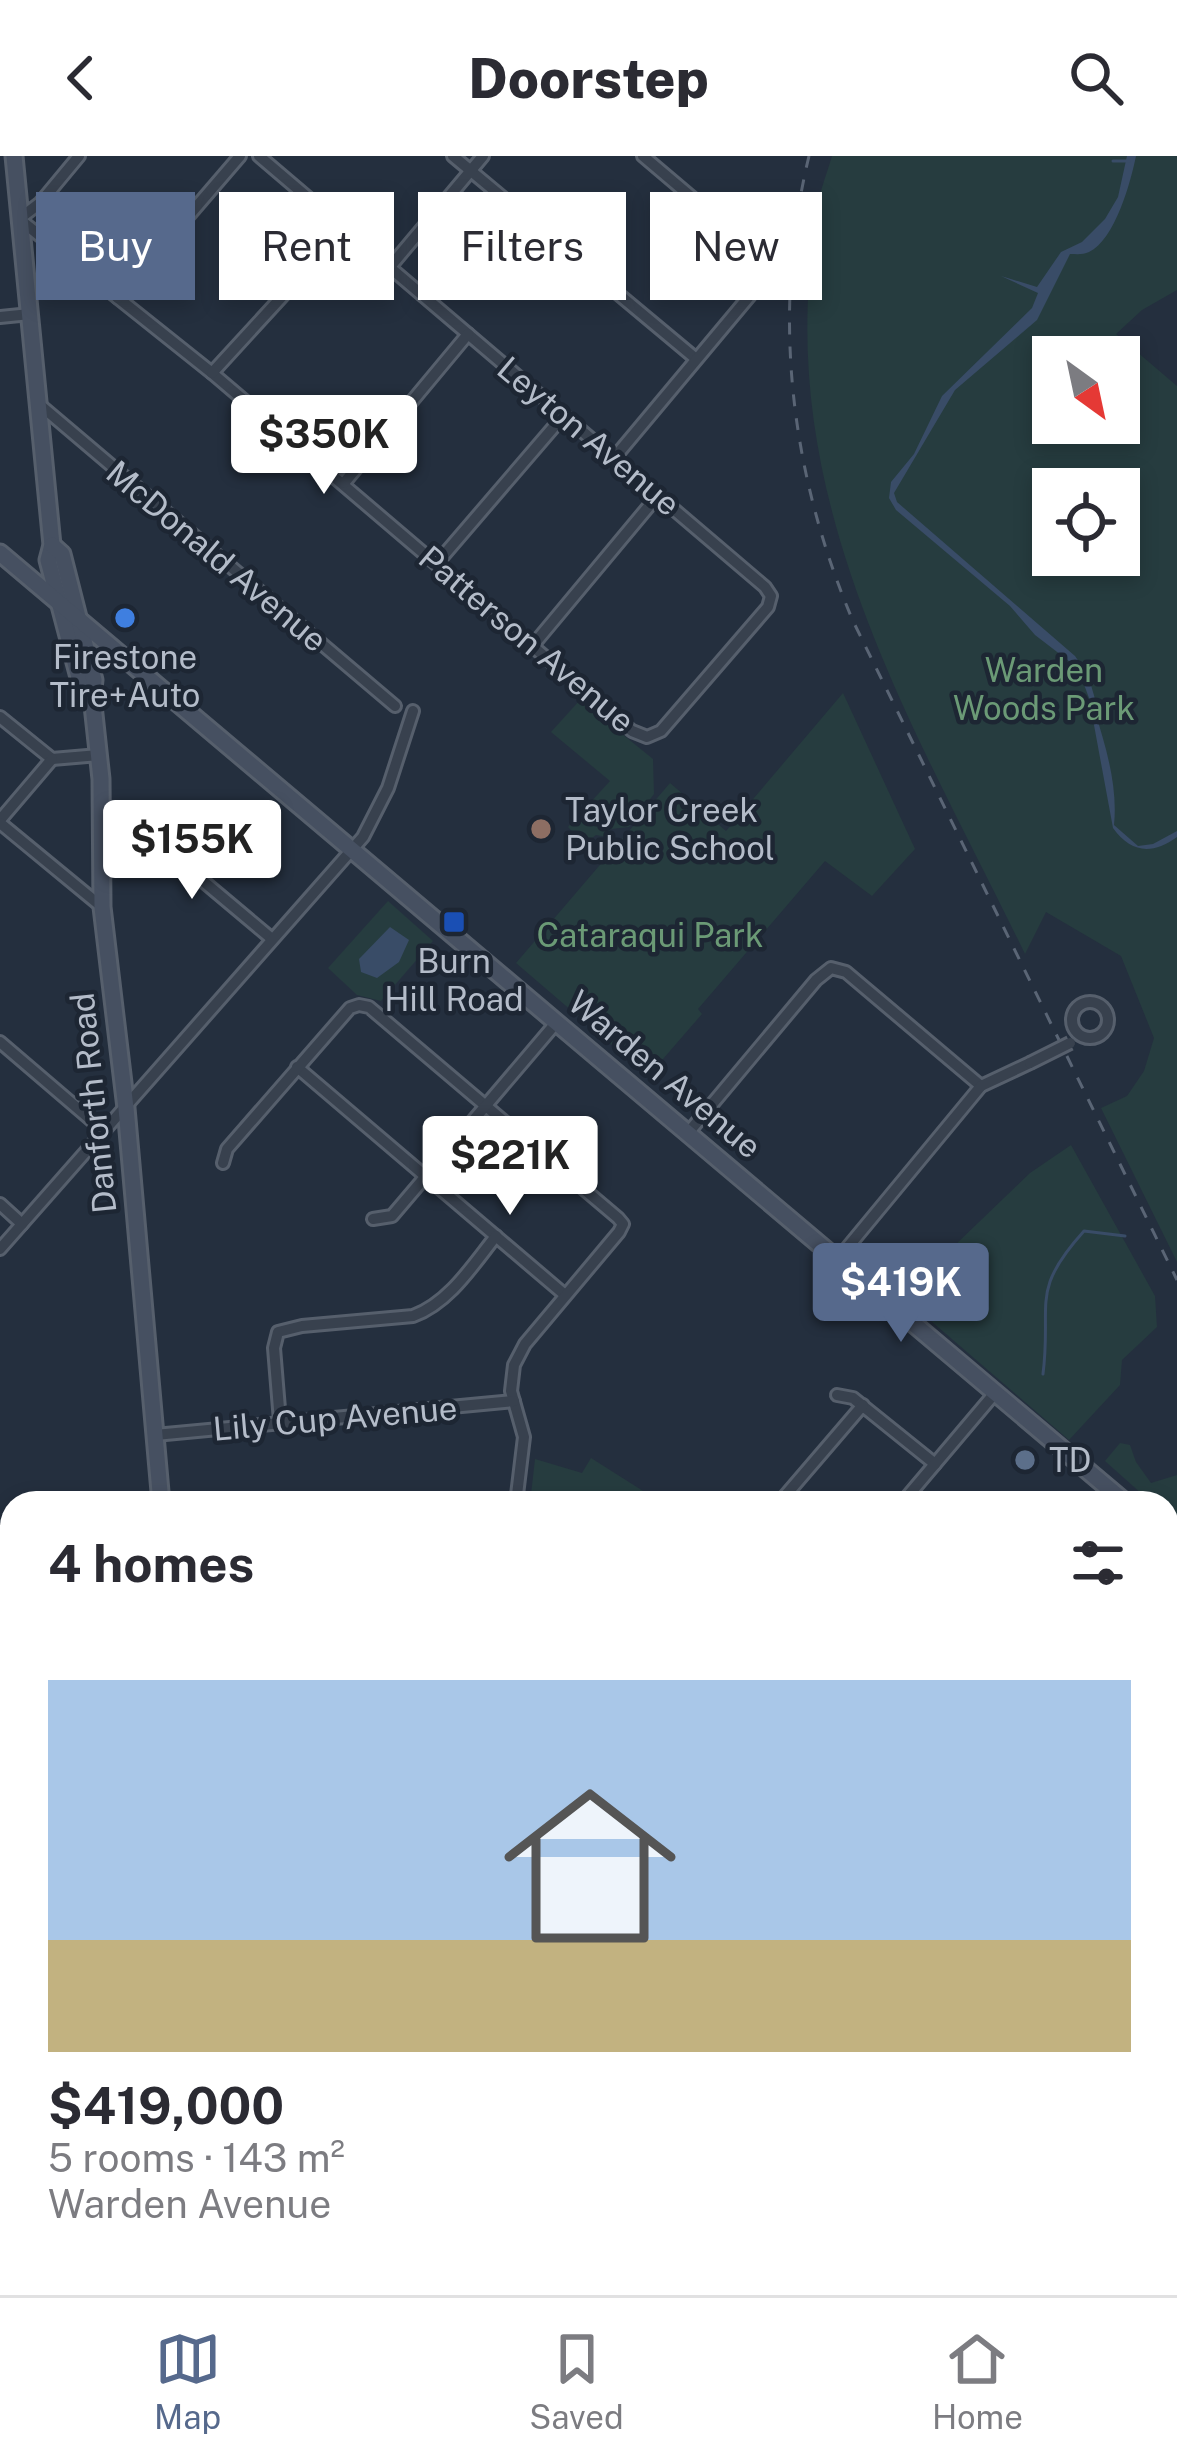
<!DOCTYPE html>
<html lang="en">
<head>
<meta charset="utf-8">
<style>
	body { margin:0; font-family:"Public Sans",sans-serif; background:#f7f7f7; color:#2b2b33; height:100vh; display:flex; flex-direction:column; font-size:45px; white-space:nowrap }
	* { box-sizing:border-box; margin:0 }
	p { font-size:39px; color:#7c7c81 }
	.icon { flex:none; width:66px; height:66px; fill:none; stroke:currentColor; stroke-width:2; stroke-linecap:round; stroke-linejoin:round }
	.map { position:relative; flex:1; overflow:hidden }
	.side { position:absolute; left:0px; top:1335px; width:1179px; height:804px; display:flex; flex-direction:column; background:#fff; border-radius:36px 36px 0 0; box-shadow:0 6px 18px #0003 }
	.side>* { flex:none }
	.guide { position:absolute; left:36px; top:36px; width:1107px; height:108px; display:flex; gap:24px }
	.needle { width:78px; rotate:147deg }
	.tools { position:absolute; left:1032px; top:180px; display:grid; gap:24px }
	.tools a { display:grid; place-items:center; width:108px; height:108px; border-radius:0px; background:#fff; box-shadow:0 6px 18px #0003; font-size:60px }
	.price { position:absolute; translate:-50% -102px; padding:0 27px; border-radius:12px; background:#fff; color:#222; font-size:39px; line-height:78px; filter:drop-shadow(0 3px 6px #0008) }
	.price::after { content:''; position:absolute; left:50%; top:72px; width:36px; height:27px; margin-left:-18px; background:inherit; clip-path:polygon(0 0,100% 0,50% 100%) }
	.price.on { background:#56698c; color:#fff }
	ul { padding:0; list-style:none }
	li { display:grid; align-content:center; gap:24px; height:636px; padding:0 48px }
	li span { display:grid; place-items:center; height:372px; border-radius:0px; color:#555 }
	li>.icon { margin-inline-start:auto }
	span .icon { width:216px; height:216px; fill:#fffc; stroke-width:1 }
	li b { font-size:51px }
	h2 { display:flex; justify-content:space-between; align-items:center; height:144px; padding:0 48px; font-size:51px }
	.chip { padding:0 42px; border-radius:0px; background:#fff; box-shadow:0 6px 18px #0003; font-size:42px; line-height:108px }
	.chip.on { background:#56698c; color:#fff }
	header { display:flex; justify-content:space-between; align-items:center; height:156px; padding:0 48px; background:#fff; font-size:54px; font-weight:800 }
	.tab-bar { display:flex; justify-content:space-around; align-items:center; height:168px; border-top:3px solid #e1e1e2; background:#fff; font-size:33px; color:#7c7c81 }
	.tab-bar a { display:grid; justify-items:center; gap:6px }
	.tab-bar .on { color:#56698c }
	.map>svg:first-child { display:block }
	.green { fill:#263c3f; fill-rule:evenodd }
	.water { fill:#394c67 }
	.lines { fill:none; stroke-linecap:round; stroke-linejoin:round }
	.stream { stroke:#394c67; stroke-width:3 }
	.street-casing { stroke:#565f6c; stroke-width:16 }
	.secondary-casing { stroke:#565f6c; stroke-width:21 }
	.street { stroke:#38414e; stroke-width:10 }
	.secondary { stroke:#465061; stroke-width:15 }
	.rail { stroke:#5a6575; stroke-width:3; stroke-dasharray:12 12; stroke-linecap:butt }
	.street-bridge-casing { stroke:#565f6c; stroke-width:16; stroke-linecap:butt }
	.street-bridge { stroke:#38414e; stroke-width:10 }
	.shop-dot { fill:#3f7fe0; stroke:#1d2633; stroke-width:4.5 }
	.education-dot { fill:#8d6e63; stroke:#1d2633; stroke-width:4.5 }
	.transit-dot { fill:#1a4fb4; stroke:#1d2633; stroke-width:4.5 }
	.service-dot { fill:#5c6f8a; stroke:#1d2633; stroke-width:4.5 }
	.labels { text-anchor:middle; stroke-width:9; stroke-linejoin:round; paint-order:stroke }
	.street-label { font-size:33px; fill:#b4bcc9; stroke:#1d2633 }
	.poi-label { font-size:33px; fill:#b4bcc9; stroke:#1d2633 }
	.park-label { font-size:33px; fill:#6b9a76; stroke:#1d2633 }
</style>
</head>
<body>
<header><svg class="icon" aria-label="back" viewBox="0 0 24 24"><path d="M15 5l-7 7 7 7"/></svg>Doorstep<svg class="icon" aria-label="search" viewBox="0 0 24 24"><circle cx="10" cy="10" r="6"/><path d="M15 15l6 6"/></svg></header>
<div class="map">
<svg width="1177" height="2139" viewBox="0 0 1177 2139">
	<rect width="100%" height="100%" fill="#242f3e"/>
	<g class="green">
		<path d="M832,0H1177V134L1142,154L1116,178L1177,230V1106L1101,952L1127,940L1144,915L1154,882L1121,800L1046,756L1025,798C921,584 791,373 809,126C811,105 810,82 814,62C818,41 826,20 832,0ZM1053,201H1119V267H1053ZM1053,333H1119V399H1053Z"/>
		<path d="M843,537L915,693L872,740L825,705L698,853L702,858L650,918L643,916L516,807L670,627L726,675Z"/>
		<path d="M580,544L653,603L654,638L629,671L611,673L607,681L596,679L584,688L568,671L610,625L551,576Z"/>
		<path d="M388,745L433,785L381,845L357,839L328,812Z"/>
		<path d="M1071,989L1155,1140L1157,1171L1122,1204L1120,1229L1069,1284L902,1140L919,1123L934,1140L965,1107L953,1091L1030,1017Z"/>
		<path d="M1120,1287L1130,1289L1136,1306L1151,1327L1177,1319V1367L1167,1360V1347H1152L1105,1305Z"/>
		<path d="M591,1302L662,1347H530L535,1303L582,1317Z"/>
	</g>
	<g class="water">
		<path d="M1127,0H1136C1131,25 1115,84 1089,96C1083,99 1076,98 1070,98L1037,164L955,234L894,337L897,346L1075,500L1088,519L1098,553L1095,556C1106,591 1118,631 1114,669L1138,690L1153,688L1177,675V681C1152,699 1131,697 1113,672L1089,542L1078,512L1035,479L1010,450L896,354L889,342L891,326L914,298L942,240L1032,152L1038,137L1001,120L1037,131L1061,96L1082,86L1105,63L1118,41Z"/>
		<path d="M390,771L409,784L399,806L377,822L361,816L359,803Z"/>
	</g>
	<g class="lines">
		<g class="stream">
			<path d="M1113,5H1129"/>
			<path d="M1043,1218C1052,1146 1029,1136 1084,1075L1125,1080"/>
		</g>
		<defs>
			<g id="street">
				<path d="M79,0L40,47L19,63L212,217L632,575L647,581L661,575L768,451L771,440L765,431L259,0"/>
				<path d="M453,0L695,202"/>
				<path d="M389,112L483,0"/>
				<path d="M118,142L240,0"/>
				<path d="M0,161L30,158"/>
				<path d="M212,217L344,73"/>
				<path d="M40,249L395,550"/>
				<path d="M615,301L763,124L761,100L643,0"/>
				<path d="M344,327L468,178"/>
				<path d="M437,407L564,259"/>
				<path d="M534,488L659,338"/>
				<path d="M0,561L52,603L99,599"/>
				<path d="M0,664L52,603"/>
				<path d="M0,667L102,751"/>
				<path d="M141,673L272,783"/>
				<circle cx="1090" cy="864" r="18"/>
				<path d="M0,886L104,975"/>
				<path d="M297,911L565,1139"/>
				<path d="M688,977L816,824L831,812L846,816L981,930"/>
				<path d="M223,1007L227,993L350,852L359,849L369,851L618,1062L623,1068L619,1076L525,1188L514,1209L511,1235L524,1281L516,1347"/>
				<path d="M0,1048L22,1068"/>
				<path d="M373,1063L392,1060L556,867"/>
				<path d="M0,1093L363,681L388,632L413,555"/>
				<path d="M838,1103L981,930L1030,907"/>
				<path d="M837,1239L853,1242L935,1308"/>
				<path d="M280,1265L274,1192L278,1176L302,1170L413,1160C449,1147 473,1109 496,1080"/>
				<path d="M155,1279L514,1245"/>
				<path d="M748,1345L749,1347"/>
				<path d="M447,1347L516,1344"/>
				<path d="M779,1347L863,1249"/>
				<path d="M902,1347L995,1237"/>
				<path d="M1167,1877L1177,1885"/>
				<path d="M0,2007L12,1992"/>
				<path d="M1167,2018L1177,2006"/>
				<path d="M1167,2038L1177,2047"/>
				<path d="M763,2127L777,2139"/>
				<path d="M1044,2127L1058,2139"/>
				<path d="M786,2139L796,2127"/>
				<path d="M985,2139L994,2127"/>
				<path d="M1066,2139L1076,2127"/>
			</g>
			<g id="secondary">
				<path d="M14,0L52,389L48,404L81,529L92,540"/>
				<path d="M52,389L62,398L94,524L92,540L101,623L102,751L126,952L161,1347"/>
				<path d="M0,397L1126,1347"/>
				<path d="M1167,1382L1177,1391"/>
				<path d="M0,1845L12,1855"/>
				<path d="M264,2127L272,2139"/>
				<path d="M334,2127L347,2139"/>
			</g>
		</defs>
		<use href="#street" class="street-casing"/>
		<use href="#secondary" class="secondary-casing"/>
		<use href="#street" class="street"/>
		<use href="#secondary" class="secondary"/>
		<path class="rail" d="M809,0C771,157 790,317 853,465L1177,1124"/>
		<defs>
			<path id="street-bridge" d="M1030,907L1070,887"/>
		</defs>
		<use href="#street-bridge" class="street-bridge-casing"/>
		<use href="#street-bridge" class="street-bridge"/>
	</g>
	<circle class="shop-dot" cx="125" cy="462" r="12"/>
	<circle class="education-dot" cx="541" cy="673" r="12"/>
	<rect class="transit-dot" x="442" y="754" width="24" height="24" rx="6"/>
	<circle class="service-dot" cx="1025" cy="1304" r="12"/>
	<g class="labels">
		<g class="street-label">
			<text transform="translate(589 280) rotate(40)" y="12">Leyton Avenue</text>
			<text transform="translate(217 400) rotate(40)" y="12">McDonald Avenue</text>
			<text transform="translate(527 483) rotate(40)" y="12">Patterson Avenue</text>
			<text transform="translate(665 918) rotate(40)" y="12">Warden Avenue</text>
			<text transform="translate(93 947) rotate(-96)" y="12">Danforth Road</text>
			<text transform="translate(335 1262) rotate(-5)" y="12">Lily Cup Avenue</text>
		</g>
		<g class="poi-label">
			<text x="125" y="513">Firestone<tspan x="125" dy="38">Tire+Auto</tspan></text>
			<text x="565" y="666" text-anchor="start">Taylor Creek<tspan x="565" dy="38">Public School</tspan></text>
			<text x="454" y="817">Burn<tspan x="454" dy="38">Hill Road</tspan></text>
			<text x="1049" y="1316" text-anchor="start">TD</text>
		</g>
		<g class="park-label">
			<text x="1044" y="526">Warden<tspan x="1044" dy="38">Woods Park</tspan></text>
			<text x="650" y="791">Cataraqui Park</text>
		</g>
	</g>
</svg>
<div class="tools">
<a><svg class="needle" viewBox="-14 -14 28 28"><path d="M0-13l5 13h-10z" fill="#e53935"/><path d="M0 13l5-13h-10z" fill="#7c7c81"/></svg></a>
<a><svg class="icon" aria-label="locate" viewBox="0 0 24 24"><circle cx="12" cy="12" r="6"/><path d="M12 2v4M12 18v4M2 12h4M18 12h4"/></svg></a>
</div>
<b class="price" style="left:324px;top:341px">$350K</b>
<b class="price" style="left:192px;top:746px">$155K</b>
<b class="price" style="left:510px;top:1062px">$221K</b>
<b class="price on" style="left:901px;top:1189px">$419K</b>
<div class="guide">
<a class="chip on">Buy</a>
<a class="chip">Rent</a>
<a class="chip">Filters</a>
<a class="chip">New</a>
</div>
<section class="side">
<h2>4 homes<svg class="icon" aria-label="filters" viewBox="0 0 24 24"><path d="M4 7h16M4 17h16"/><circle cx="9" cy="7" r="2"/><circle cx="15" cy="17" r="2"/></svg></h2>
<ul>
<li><span style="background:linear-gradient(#a9c7e8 70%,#c2b280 0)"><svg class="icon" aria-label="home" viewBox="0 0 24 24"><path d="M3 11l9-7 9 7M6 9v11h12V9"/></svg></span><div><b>$419,000</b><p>5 rooms · 143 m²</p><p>Warden Avenue</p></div></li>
</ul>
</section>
</div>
<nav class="tab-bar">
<a class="on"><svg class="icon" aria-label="map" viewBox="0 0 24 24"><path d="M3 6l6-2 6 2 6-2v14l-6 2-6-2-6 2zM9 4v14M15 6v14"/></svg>Map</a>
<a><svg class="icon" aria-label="saved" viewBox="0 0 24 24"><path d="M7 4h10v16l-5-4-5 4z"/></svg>Saved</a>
<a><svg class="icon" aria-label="home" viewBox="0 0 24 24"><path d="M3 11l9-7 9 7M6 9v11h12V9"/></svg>Home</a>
</nav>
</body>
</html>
